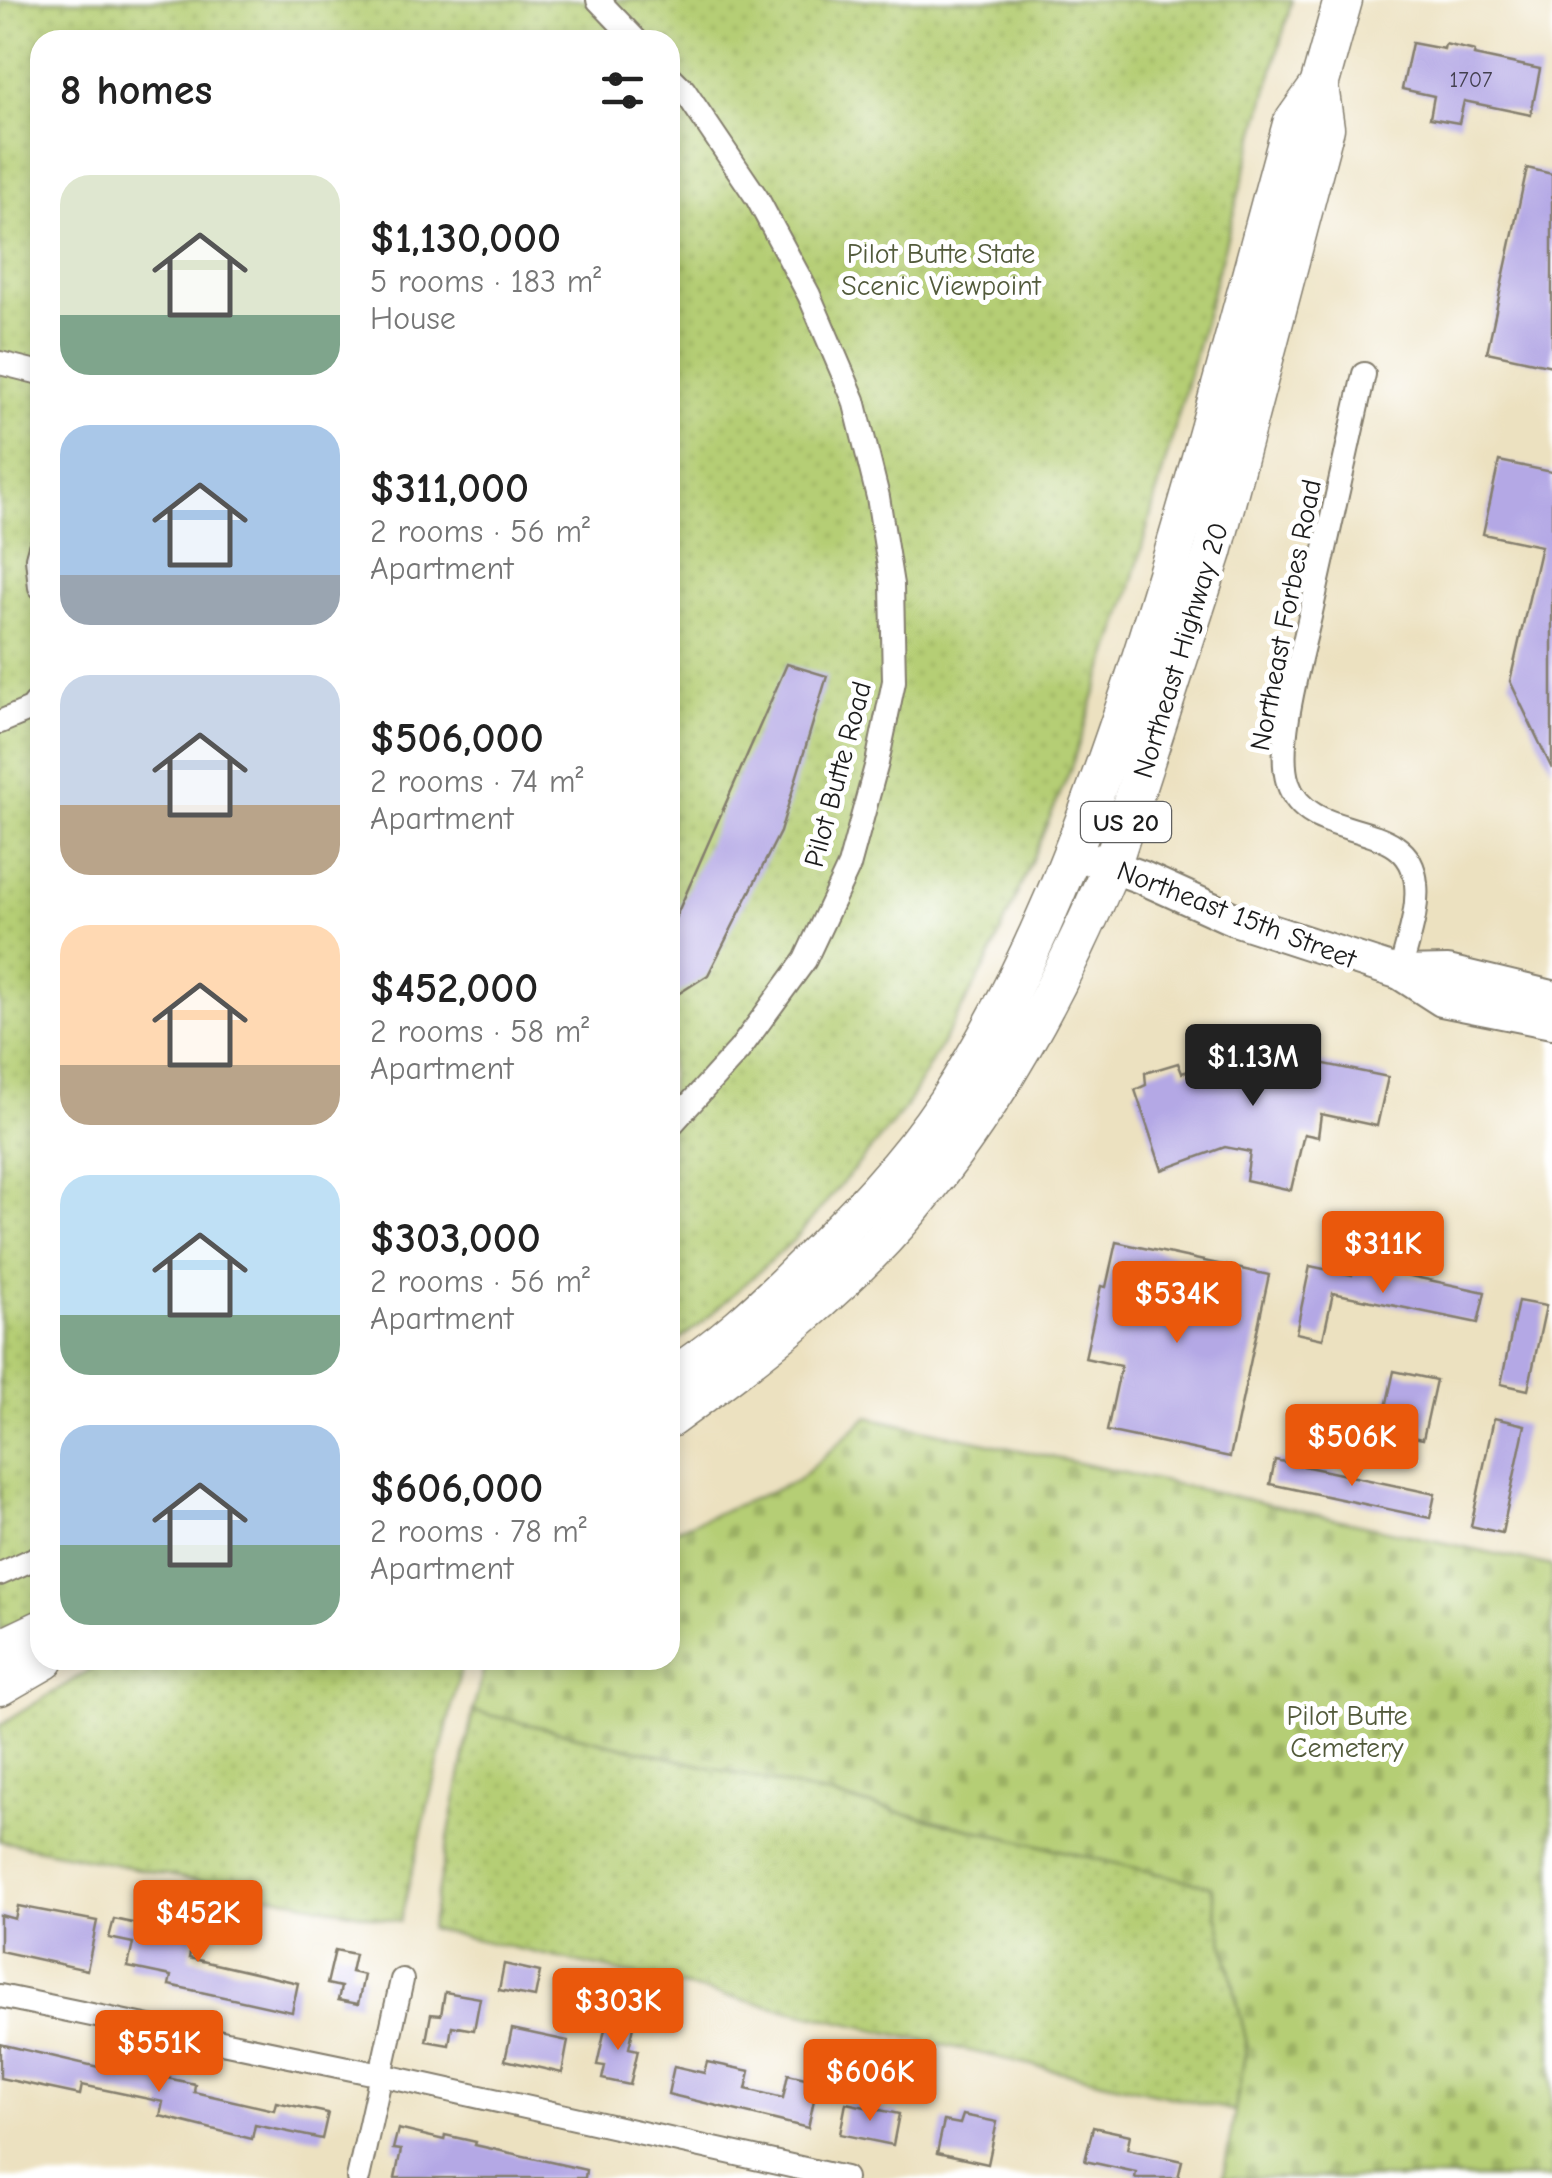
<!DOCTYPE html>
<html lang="en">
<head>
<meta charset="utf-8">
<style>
	body { margin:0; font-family:"Comic Neue",sans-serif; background:#f2f2f2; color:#222; height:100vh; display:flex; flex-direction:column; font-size:38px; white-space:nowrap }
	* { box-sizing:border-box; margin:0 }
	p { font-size:32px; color:#767676 }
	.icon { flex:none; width:55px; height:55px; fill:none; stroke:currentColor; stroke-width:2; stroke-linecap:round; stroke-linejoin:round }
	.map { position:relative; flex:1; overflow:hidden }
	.sheet { position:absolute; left:30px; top:30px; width:650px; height:1640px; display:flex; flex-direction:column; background:#fff; border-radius:30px; box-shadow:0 5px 15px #0003 }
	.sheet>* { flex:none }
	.price { position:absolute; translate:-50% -85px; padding:0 22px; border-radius:10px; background:#ea580c; color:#fff; font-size:32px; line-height:65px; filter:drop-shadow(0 2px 5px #0008) }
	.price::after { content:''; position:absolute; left:50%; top:60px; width:30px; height:22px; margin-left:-15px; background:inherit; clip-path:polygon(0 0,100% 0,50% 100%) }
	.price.active { background:#222; color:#fff }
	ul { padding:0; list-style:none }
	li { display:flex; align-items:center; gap:30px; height:250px; padding:0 30px }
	li span { display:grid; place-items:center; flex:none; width:280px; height:200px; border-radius:30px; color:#555 }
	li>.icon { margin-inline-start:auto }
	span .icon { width:120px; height:120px; fill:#fffc; stroke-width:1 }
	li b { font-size:42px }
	h2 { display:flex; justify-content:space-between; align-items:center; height:120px; padding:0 30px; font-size:42px }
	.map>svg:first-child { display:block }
	.grass { fill:url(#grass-dots); stroke:#687548; stroke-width:2.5 }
	.cemetery { fill:url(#cemetery-stones); stroke:#687548; stroke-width:2.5 }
	.building { fill:#b4a8e5 }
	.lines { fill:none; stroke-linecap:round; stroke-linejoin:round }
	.street-casing { stroke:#847e6e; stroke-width:26 }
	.secondary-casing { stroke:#847e6e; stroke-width:36 }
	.primary-casing { stroke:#847e6e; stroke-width:41 }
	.street { stroke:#fff; stroke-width:22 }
	.secondary { stroke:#fff; stroke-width:32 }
	.primary { stroke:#fff; stroke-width:38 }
	.labels { text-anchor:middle; stroke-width:10; stroke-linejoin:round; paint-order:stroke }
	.number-label { font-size:22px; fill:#423f4e }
	.shield { fill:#fff; stroke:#606060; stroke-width:2.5 }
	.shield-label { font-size:25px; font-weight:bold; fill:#1c1c1c }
	.park-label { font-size:28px; fill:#525a3b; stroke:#fff }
	.street-label { font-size:28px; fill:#1c1c1c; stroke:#fff }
</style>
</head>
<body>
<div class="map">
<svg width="1552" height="2178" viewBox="0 0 1552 2178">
	<defs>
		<pattern id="grass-dots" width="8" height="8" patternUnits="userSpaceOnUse" patternTransform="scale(2.5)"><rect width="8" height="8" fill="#b5ce74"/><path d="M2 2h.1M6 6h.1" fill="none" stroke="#9bb064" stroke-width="1.8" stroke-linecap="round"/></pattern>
		<pattern id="cemetery-stones" width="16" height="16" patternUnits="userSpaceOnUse" patternTransform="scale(2.5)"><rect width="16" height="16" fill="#b5ce74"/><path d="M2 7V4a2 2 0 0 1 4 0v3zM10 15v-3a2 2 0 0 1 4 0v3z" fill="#9bb064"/></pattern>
	</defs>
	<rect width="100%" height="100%" fill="#fff"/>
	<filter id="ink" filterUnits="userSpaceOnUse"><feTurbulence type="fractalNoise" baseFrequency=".01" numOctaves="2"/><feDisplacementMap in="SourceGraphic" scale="20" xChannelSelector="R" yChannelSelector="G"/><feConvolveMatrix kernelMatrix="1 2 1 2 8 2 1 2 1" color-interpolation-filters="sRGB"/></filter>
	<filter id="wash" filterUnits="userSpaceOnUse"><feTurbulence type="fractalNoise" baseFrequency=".0048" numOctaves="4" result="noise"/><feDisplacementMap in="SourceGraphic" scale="40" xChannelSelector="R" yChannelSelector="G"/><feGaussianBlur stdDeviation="2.25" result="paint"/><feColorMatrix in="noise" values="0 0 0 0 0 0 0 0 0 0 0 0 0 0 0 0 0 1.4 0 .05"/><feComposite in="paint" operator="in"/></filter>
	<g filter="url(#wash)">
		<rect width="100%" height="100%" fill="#ece1c0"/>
		<g class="grass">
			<path d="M0,0H1292L1130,591L1069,773L987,964L904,1110L796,1238L698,1326L670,1346V40H40V1611L0,1631Z"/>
			<path d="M119,1660H463L400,1922L0,1841V1725L96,1666Z"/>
			<path d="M473,1711L1211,1886L1247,2044L1235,2111L430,1929Z"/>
		</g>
		<path class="cemetery" d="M867,1417L1552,1566V2178H1223L1247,2044L1211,1886L473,1711L486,1660H670V1532L797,1481Z"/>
		<g id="blocks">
			<g class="building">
				<path d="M1412,43L1444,49L1445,44L1475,51L1474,55L1540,69L1531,115L1464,101L1459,123L1430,118L1434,96L1402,89Z"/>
				<path d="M1527,168L1552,174V366L1487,352Z"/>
				<path d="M1499,461L1552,472V769L1510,681L1541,546L1483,534Z"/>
				<path d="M787,664L827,676L780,832L708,975L670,999V930Z"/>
				<path d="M1242,1047L1388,1077L1377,1126L1321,1114L1318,1137L1304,1134L1291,1190L1246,1180L1250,1152L1225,1147L1162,1170L1135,1090L1146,1085L1145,1073L1178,1063L1182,1073L1216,1062L1215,1054Z"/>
				<path d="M1116,1242L1269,1275L1230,1457L1107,1431L1121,1366L1085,1358L1101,1286L1106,1287Z"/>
				<path d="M1354,1264L1485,1292L1478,1323L1333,1293L1323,1339L1296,1333L1310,1266L1352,1275Z"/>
				<path d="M1518,1301L1546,1306L1528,1390L1501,1384Z"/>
				<path d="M1394,1371L1436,1380L1423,1439L1381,1430Z"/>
				<path d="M1494,1418L1525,1425L1502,1533L1471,1526Z"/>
				<path d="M1275,1460L1435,1494L1430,1518L1270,1484Z"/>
				<path d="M18,1906L97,1921L87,1970L0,1951V1915L15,1919Z"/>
				<path d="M173,1913L197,1918L189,1958L298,1983L292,2012L169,1985L171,1976L128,1967L133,1943L109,1938L114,1919L169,1931Z"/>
				<path d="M335,1950L355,1954L351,1972L364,1975L358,2004L338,2000L341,1987L327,1984Z"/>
				<path d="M504,1964L540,1972L535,1997L499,1990Z"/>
				<path d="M445,1992L480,1998L474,2030L452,2026L449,2045L426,2041L431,2014L441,2015Z"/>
				<path d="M607,2020L634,2026L629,2048L638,2050L630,2085L602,2079L605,2066L597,2065Z"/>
				<path d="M512,2029L568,2041L562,2073L505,2060Z"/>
				<path d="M0,2044L111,2070L112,2063L153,2072V2075L195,2084L194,2092L274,2110L276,2102L328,2113L322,2139L255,2125L252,2139L160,2116L163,2102L82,2085L80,2095L0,2078Z"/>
				<path d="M707,2062L750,2071L746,2089L783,2098L788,2074L818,2081L808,2128L668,2094L674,2066L704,2073Z"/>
				<path d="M846,2103L899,2114L893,2145L840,2134Z"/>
				<path d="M963,2115L997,2122L988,2164L937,2153L944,2121L960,2124Z"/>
				<path d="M1093,2127L1130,2135L1127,2149L1182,2161L1178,2178H1135L1136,2172L1085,2161Z"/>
				<path d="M398,2129L444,2140L445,2135L476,2142L475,2145L586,2170L585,2178H395L401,2150L393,2149Z"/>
			</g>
		</g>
	</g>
	<g filter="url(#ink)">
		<use href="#blocks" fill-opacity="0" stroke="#847e6e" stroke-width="2.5"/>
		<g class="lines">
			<defs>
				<g id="street">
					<path d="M598,0L636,40"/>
					<path d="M670,76L684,90L757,198L809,295L854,400L878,497L892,585L894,681L877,763L849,866L805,960L739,1050L670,1126"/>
					<path d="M0,363L40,373"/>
					<path d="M1364,374C1346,453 1329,533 1311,612C1302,654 1275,743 1288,783C1309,847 1411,813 1416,884C1419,913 1406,945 1400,973"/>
					<path d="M40,547L37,558L40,587"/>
					<path d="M0,722L31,709L40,698"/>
					<path d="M0,1574L40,1556"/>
					<path d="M0,1996L381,2075L845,2178"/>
					<path d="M358,2178L402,1980"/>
				</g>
				<g id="secondary">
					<path d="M1074,853L1141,877L1234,919L1400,973L1442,1000L1552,1022"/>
					<path d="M1400,973L1448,972L1552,997"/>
				</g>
				<g id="primary">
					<path d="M670,1378C719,1348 763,1307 803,1267C855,1216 906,1164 947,1102C1031,973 1085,828 1133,683C1193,499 1241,311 1292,124L1319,86L1343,0"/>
					<path d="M670,1418C756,1356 843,1289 911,1208C997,1105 1059,989 1111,867L1213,552L1325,128L1319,86"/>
					<path d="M0,1649L40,1630"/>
					<path d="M0,1686L45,1660"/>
				</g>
			</defs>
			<use href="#street" class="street-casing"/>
			<use href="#secondary" class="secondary-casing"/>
			<use href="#primary" class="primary-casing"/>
			<use href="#street" class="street"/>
			<use href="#secondary" class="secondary"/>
			<use href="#primary" class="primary"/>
		</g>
	</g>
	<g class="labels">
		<g class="number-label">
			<text x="1471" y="87">1707</text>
		</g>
		<rect class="shield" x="1081" y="802" width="90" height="40" rx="8"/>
		<g class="shield-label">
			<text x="1126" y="831">US 20</text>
		</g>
		<g class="park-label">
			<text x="941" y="263">Pilot Butte State<tspan x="941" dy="32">Scenic Viewpoint</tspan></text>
			<text x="1347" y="1725">Pilot Butte<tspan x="1347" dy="32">Cemetery</tspan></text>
		</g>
		<g class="street-label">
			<text transform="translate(1285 615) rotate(-79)" y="10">Northeast Forbes Road</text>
			<text transform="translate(1180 650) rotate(-73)" y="10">Northeast Highway 20</text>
			<text transform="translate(837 774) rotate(-75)" y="10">Pilot Butte Road</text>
			<text transform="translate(1237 914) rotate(21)" y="10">Northeast 15th Street</text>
		</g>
	</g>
</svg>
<b class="price active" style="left:1253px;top:1109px">$1.13M</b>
<b class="price" style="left:1383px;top:1296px">$311K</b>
<b class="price" style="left:1177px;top:1346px">$534K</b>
<b class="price" style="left:1352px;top:1489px">$506K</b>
<b class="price" style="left:198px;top:1965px">$452K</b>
<b class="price" style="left:618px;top:2053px">$303K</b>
<b class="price" style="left:159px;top:2095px">$551K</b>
<b class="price" style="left:870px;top:2124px">$606K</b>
<section class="sheet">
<h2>8 homes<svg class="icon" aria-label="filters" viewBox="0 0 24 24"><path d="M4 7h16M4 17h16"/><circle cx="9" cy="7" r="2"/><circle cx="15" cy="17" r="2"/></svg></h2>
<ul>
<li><span style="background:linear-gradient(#dfe7d0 70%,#7fa58c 0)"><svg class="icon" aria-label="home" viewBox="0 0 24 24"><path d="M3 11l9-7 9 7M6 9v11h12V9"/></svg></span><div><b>$1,130,000</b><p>5 rooms · 183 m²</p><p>House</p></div></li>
<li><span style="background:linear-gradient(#a9c7e8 75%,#9aa5b1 0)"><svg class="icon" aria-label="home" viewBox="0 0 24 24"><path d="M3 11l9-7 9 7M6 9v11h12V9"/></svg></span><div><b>$311,000</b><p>2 rooms · 56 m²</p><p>Apartment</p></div></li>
<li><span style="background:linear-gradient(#c9d6e8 65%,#b9a48a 0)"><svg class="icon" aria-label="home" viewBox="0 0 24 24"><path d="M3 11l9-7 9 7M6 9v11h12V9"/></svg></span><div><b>$506,000</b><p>2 rooms · 74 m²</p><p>Apartment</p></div></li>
<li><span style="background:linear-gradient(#ffd9b3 70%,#b9a48a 0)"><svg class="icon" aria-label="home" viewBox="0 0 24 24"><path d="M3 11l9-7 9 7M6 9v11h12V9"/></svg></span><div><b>$452,000</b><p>2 rooms · 58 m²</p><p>Apartment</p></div></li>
<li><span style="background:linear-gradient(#bfe0f5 70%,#7fa58c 0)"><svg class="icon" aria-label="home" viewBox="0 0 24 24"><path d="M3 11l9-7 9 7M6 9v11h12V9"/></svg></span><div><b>$303,000</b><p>2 rooms · 56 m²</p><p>Apartment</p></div></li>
<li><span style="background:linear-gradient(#a9c7e8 60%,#7fa58c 0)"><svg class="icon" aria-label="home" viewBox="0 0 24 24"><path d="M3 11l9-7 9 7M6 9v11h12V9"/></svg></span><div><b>$606,000</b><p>2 rooms · 78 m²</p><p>Apartment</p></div></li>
</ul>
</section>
</div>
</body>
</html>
